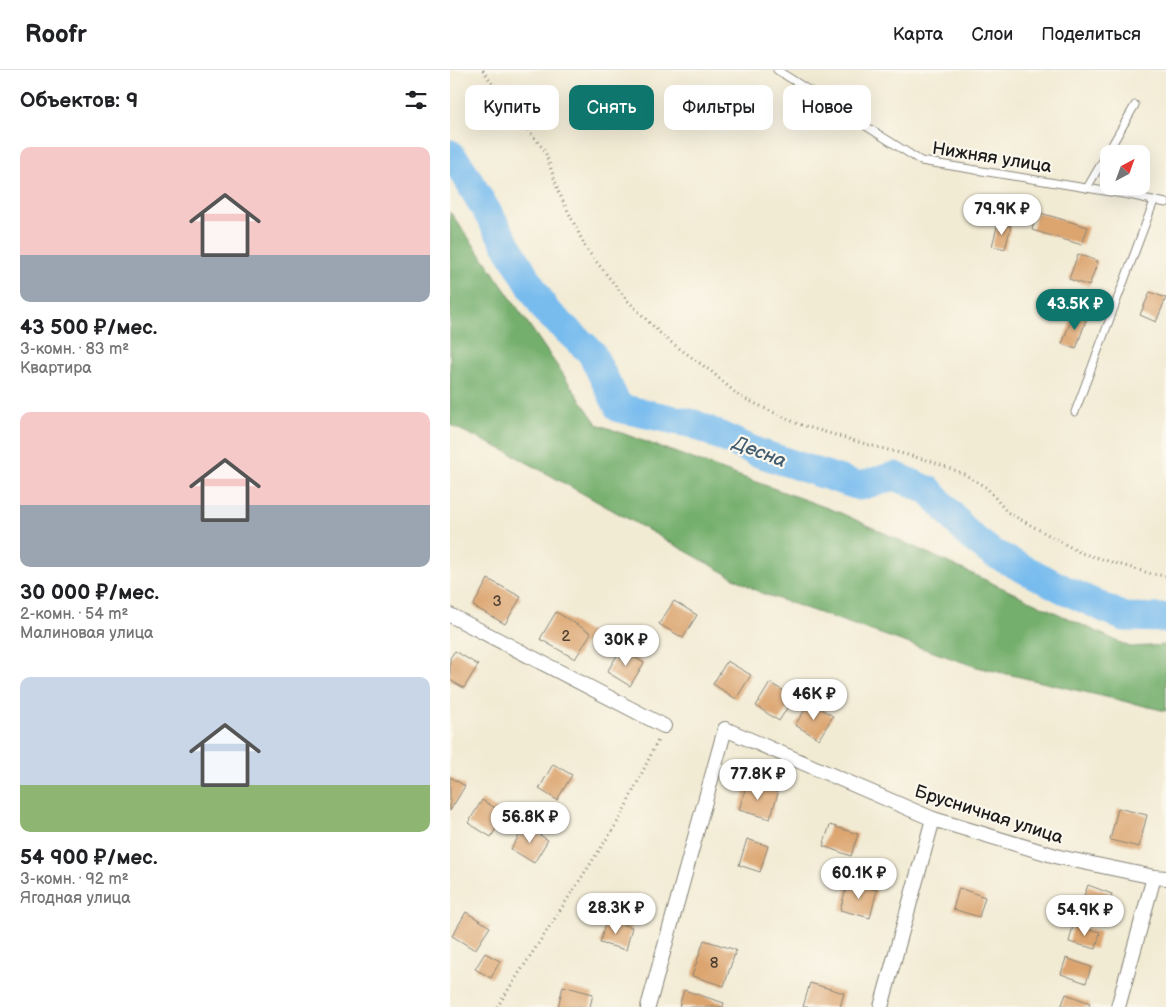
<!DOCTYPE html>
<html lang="ru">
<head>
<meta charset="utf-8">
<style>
	body { margin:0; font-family:"Balsamiq Sans",sans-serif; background:#f6f6f6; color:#202124; height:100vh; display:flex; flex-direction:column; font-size:19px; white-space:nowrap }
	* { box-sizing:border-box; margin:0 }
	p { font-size:16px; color:#757577 }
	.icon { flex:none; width:28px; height:28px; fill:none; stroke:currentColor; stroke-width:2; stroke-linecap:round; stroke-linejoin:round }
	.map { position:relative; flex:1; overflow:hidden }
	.details { display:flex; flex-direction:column; background:#fff; width:450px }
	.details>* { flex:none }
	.banner { position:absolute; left:15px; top:15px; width:475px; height:45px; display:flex; gap:10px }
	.needle { width:32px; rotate:41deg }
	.fabs { position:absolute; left:650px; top:75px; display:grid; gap:10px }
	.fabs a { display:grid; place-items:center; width:50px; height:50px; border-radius:10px; background:#fff; box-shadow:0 5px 20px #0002; font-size:25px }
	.price { position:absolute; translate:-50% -42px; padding:0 11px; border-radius:18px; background:#fff; color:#222; font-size:16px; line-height:32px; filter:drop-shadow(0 1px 2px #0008) }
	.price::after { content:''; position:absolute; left:50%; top:30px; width:15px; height:11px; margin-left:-8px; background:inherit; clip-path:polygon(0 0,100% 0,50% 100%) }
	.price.active { background:#0f766e; color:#fff }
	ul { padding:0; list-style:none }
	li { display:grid; align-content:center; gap:10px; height:265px; padding:0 20px }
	li span { display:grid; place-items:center; height:155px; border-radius:10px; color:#555 }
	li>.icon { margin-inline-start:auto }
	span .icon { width:90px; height:90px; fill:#fffc; stroke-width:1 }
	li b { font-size:21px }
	h2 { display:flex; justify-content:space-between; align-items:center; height:60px; padding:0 20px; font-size:21px }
	.tag { padding:0 18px; border-radius:10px; background:#fff; box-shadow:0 5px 20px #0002; font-size:18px; line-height:45px }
	.tag.active { background:#0f766e; color:#fff }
	header { display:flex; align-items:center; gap:30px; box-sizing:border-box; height:70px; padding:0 25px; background:#fff; border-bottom:1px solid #e0e0e0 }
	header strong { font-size:24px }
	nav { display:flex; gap:28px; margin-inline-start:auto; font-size:18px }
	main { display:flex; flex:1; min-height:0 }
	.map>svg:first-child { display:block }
	.forest { fill:#75af6d; stroke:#486644 }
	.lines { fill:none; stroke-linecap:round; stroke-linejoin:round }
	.river { stroke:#78bcee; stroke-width:29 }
	.building { fill:#dca56f }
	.service-casing { stroke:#878478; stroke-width:9 }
	.minor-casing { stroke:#878478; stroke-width:16 }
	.path { stroke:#878478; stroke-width:3; stroke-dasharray:1 4; stroke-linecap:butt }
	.service { stroke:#fff; stroke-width:7 }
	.minor { stroke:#fff; stroke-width:14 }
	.labels { text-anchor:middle; stroke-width:4.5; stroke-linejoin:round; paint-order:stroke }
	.number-label { font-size:15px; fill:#4c3e31 }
	.street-label { font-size:18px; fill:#1c1c1c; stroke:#fbf7ec }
	.water-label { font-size:19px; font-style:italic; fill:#415c70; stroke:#fbf7ec }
</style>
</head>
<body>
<header>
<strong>Roofr</strong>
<nav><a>Карта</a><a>Слои</a><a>Поделиться</a></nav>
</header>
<main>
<section class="details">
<h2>Объектов: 9<svg class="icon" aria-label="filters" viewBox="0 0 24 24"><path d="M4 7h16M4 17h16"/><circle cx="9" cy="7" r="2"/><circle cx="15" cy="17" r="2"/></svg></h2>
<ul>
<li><span style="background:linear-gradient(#f6c9c9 70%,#9aa5b1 0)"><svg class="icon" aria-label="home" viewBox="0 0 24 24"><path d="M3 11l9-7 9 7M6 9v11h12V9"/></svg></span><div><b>43 500 ₽/мес.</b><p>3-комн. · 83 m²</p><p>Квартира</p></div></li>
<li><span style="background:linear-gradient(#f6c9c9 60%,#9aa5b1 0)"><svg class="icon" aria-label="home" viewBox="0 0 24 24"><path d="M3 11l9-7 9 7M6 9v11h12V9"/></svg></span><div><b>30 000 ₽/мес.</b><p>2-комн. · 54 m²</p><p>Малиновая улица</p></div></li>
<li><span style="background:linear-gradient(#c9d6e8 70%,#8fb573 0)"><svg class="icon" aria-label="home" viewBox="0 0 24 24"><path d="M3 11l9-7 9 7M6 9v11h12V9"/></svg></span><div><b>54 900 ₽/мес.</b><p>3-комн. · 92 m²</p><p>Ягодная улица</p></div></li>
</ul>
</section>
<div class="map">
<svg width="716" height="937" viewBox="0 0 716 937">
	<rect width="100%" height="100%" fill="#fbf7ec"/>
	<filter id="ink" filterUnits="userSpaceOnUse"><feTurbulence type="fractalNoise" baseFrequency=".02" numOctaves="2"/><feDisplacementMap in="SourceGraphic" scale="10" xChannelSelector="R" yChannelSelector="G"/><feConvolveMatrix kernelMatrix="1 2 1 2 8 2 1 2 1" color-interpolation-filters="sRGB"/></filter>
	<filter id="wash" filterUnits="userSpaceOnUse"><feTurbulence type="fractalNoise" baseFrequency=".0096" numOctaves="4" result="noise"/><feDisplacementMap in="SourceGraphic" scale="20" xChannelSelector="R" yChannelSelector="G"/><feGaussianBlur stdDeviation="1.12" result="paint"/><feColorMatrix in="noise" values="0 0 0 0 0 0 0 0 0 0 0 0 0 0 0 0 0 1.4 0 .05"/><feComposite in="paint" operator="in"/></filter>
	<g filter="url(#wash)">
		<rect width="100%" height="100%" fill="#f2ebd4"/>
		<path class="forest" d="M0,142L36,192L147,354L391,443L680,577L716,575V641L527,597L311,523L60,383L0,355Z"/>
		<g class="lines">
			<path class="river" d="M0,84L11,98L96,241L141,282L169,338L244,354L306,382L409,416L445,406L480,421L519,465L541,482L613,519L674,547L716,548"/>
		</g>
		<g id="blocks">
			<g class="building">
				<path d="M587,142L638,157L632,175L582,160Z"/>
				<path d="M548,153L561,156L555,179L542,176Z"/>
				<path d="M628,184L648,191L639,216L619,209Z"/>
				<path d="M700,222L716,228L706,252L690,245Z"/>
				<path d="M624,242L637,247L626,279L612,274Z"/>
				<path d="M38,509L71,527L55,554L23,536Z"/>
				<path d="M224,531L247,545L233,568L209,554Z"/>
				<path d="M106,542L141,563L125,589L90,569Z"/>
				<path d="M171,579L194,593L180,616L157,602Z"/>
				<path d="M5,581L28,595L14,618L0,610V588Z"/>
				<path d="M277,591L301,605L286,629L263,614Z"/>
				<path d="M320,613L344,627L329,651L306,636Z"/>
				<path d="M360,632L383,646L369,669L345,655Z"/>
				<path d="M103,694L122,705L107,730L89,719Z"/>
				<path d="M0,707L15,716L0,741Z"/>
				<path d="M297,713L328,723L320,749L289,740Z"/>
				<path d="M32,730L55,744L41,767L18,753Z"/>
				<path d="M668,738L697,745L689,777L660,770Z"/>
				<path d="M380,755L408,764L401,786L373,776Z"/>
				<path d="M75,756L98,770L84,793L61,779Z"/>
				<path d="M297,769L318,776L310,802L289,795Z"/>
				<path d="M398,812L427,820L420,848L390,840Z"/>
				<path d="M638,815L662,824L656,841L632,831Z"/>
				<path d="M509,818L535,827L529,847L503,839Z"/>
				<path d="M16,842L40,857L25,880L2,866Z"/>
				<path d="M156,850L182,857L176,880L150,873Z"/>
				<path d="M623,856L650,862L646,879L619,872Z"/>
				<path d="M254,870L286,880L274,916L242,906Z"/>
				<path d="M35,883L50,891L41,908L25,899Z"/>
				<path d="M616,888L641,897L636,913L611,904Z"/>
				<path d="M360,913L394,923L390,937H353Z"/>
				<path d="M113,916L143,924L140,937H108Z"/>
				<path d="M234,920L274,933L273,937H229Z"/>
				<path d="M616,924L640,933L639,937H611Z"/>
			</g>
		</g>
	</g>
	<g filter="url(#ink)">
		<use href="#blocks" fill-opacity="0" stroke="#878478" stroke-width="1"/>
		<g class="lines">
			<defs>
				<g id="service">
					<path d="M327,0L471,91L679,125L716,133"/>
					<path d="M637,118L685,35"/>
					<path d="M625,342L704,131"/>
				</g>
				<g id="minor">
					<path d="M0,545L214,656"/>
					<path d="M198,937L275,659L483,749L609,787L704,807L716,808"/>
					<path d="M431,937L483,749"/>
					<path d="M668,937L704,807"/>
				</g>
			</defs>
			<use href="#service" class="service-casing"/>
			<use href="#minor" class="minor-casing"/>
			<g class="path">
				<path d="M33,0L47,21L95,81L109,123L137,180L177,230L215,268L262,302L289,326L348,354L419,375L481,391L514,404L537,418L557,442L631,483L702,504L716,506"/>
				<path d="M47,937L169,750L209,668"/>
			</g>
			<use href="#service" class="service"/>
			<use href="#minor" class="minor"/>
		</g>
	</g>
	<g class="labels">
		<g class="number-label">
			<text x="47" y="536">3</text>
			<text x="116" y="571">2</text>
			<text x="264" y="898">8</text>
		</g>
		<g class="street-label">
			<text transform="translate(542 87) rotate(9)" y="6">Нижняя улица</text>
			<text transform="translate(539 744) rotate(18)" y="6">Брусничная улица</text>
		</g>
		<g class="water-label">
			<text transform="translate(310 381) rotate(21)" y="7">Десна</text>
		</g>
	</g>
</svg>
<div class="fabs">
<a><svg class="needle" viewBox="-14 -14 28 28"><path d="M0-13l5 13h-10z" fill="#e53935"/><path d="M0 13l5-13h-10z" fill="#757577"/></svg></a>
</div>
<b class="price" style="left:552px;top:166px">79.9K ₽</b>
<b class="price active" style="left:625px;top:261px">43.5K ₽</b>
<b class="price" style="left:176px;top:597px">30K ₽</b>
<b class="price" style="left:364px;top:651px">46K ₽</b>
<b class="price" style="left:308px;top:731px">77.8K ₽</b>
<b class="price" style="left:80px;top:774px">56.8K ₽</b>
<b class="price" style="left:409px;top:830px">60.1K ₽</b>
<b class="price" style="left:166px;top:865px">28.3K ₽</b>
<b class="price" style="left:635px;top:867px">54.9K ₽</b>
<div class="banner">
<a class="tag">Купить</a>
<a class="tag active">Снять</a>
<a class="tag">Фильтры</a>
<a class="tag">Новое</a>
</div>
</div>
</main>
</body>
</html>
